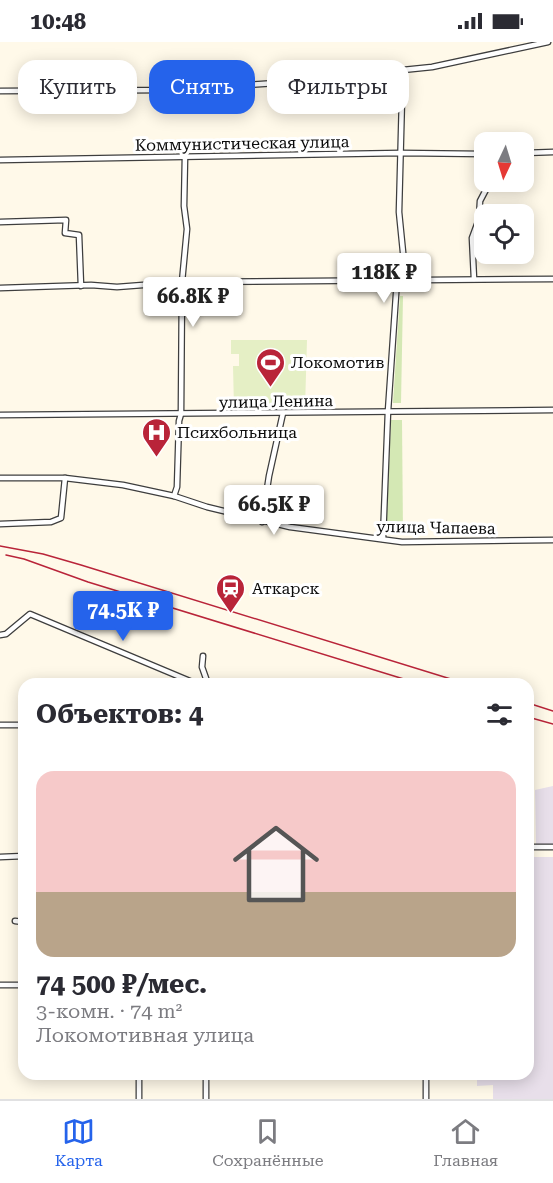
<!DOCTYPE html>
<html lang="ru">
<head>
<meta charset="utf-8">
<style>
	body { margin:0; font-family:"Roboto Serif",serif; background:#f7f7f7; color:#2b2b33; height:100vh; display:flex; flex-direction:column; font-size:22px; white-space:nowrap }
	* { box-sizing:border-box; margin:0 }
	p { font-size:20px; color:#7c7c81 }
	.icon { flex:none; width:33px; height:33px; fill:none; stroke:currentColor; stroke-width:2; stroke-linecap:round; stroke-linejoin:round }
	.map { position:relative; flex:1; overflow:hidden }
	.sheet { position:absolute; left:18px; top:636px; width:516px; height:402px; display:flex; flex-direction:column; background:#fff; border-radius:18px; box-shadow:0 3px 15px #0003 }
	.sheet>* { flex:none }
	.guide { position:absolute; left:18px; top:18px; width:518px; height:54px; display:flex; gap:12px }
	.needle { width:39px; rotate:184deg }
	.tools { position:absolute; left:474px; top:90px; display:grid; gap:12px }
	.tools a { display:grid; place-items:center; width:60px; height:60px; border-radius:12px; background:#fff; box-shadow:0 3px 15px #0003; font-size:30px }
	.price { position:absolute; translate:-50% -51px; padding:0 14px; border-radius:6px; background:#fff; color:#222; font-size:20px; line-height:39px; filter:drop-shadow(0 2px 3px #0008) }
	.price::after { content:''; position:absolute; left:50%; top:36px; width:18px; height:14px; margin-left:-9px; background:inherit; clip-path:polygon(0 0,100% 0,50% 100%) }
	.price.active { background:#2563eb; color:#fff }
	ul { padding:0; list-style:none }
	li { display:grid; align-content:center; gap:12px; height:318px; padding:0 18px }
	li+li { border-top:2px solid #e1e1e2 }
	li span { display:grid; place-items:center; height:186px; border-radius:18px; color:#555 }
	li>.icon { margin-inline-start:auto }
	span .icon { width:108px; height:108px; fill:#fffc; stroke-width:1 }
	li b { font-size:26px }
	h2 { display:flex; justify-content:space-between; align-items:center; height:72px; padding:0 18px; font-size:26px }
	.pill { padding:0 21px; border-radius:18px; background:#fff; box-shadow:0 3px 15px #0003; font-size:21px; line-height:54px }
	.pill.active { background:#2563eb; color:#fff }
	.status { display:flex; justify-content:space-between; align-items:center; height:42px; padding:0 30px; background:#fff; direction:ltr }
	.status svg { height:16px; fill:currentColor }
	.tab-bar { display:flex; justify-content:space-around; align-items:center; height:84px; border-top:2px solid #e1e1e2; background:#fff; font-size:16px; color:#7c7c81 }
	.tab-bar a { display:grid; justify-items:center; gap:3px }
	.tab-bar .active { color:#2563eb }
	.map>svg:first-child { display:block }
	.industrial { fill:#e8dfea }
	.green { fill:#d4e8b4 }
	.pitch { fill:#e5efc5 }
	.lines { fill:none; stroke-linecap:round; stroke-linejoin:round }
	.minor-casing { stroke:#3e3e3e; stroke-width:7 }
	.minor { stroke:#fff; stroke-width:4.5 }
	.rail { stroke:#b92439; stroke-width:1.5 }
	.labels { text-anchor:middle; stroke-width:6; stroke-linejoin:round; paint-order:stroke }
	.street-label { font-size:16px; fill:#0b0b0b; stroke:#fff }
	.poi-label { font-size:16px; fill:#0b0b0b; stroke:#fff; text-anchor:start }
</style>
</head>
<body>
<div class="status"><b>10:48</b><svg viewBox="0 0 49 12"><path d="M0 12V9h3v3zM5 12V6h3v6zM10 12V3h3v9zM15 12V0h3v12zM26 1h20v11H26zM47 4h2v5h-2z"/></svg></div>
<div class="map">
<svg width="553" height="1057" viewBox="0 0 553 1057">
	<rect width="100%" height="100%" fill="#fff9e9"/>
	<g class="industrial">
		<path d="M553,744V802H536L535,748Z"/>
		<path d="M528,815H553V1057H493V1043L477,1044V1032H528Z"/>
	</g>
	<g class="green">
		<path d="M400,254H403L401,361H393Z"/>
		<path d="M391,378H402L403,493H386Z"/>
	</g>
	<path class="pitch" d="M231,298H307L305,366H234L233,324H239V312H231Z"/>
	<g class="lines">
		<defs>
			<g id="minor">
				<path d="M378,33C392,36 399,41 402,55L399,170L404,220L397,238L388,369L383,497"/>
				<path d="M0,49L169,48L276,41L432,25L548,0"/>
				<path d="M524,111L553,110"/>
				<path d="M0,118L401,111L484,112"/>
				<path d="M0,180L66,178L65,191L79,193L81,244"/>
				<path d="M474,237L472,196L479,177L480,159L490,140"/>
				<path d="M0,246L91,243L117,245L182,240L553,237"/>
				<path d="M0,373L553,368"/>
				<path d="M0,436H65L123,443L174,454L207,465L290,485L402,500L553,498"/>
				<path d="M174,454L177,445L179,379L181,372L182,240L187,187L184,164L185,114"/>
				<path d="M262,480L269,434L283,371"/>
				<path d="M0,482L51,480L61,476L65,436"/>
				<path d="M0,593L6,592L30,572L197,642"/>
				<path d="M203,614L202,625L208,642"/>
				<path d="M0,683H24"/>
				<path d="M528,805H553"/>
				<path d="M0,815L24,814"/>
				<path d="M15,879L24,880"/>
				<path d="M0,943H24"/>
				<path d="M23,1004H24"/>
				<path d="M426,1032V1057"/>
				<path d="M139,1057V1032"/>
				<path d="M206,1057V1032"/>
			</g>
		</defs>
		<use href="#minor" class="minor-casing"/>
		<use href="#minor" class="minor"/>
		<g class="rail">
			<path d="M0,504L43,512L81,523L467,642"/>
			<path d="M6,513L24,517L88,540L420,642"/>
			<path d="M528,661L553,669"/>
			<path d="M528,675L553,682"/>
		</g>
	</g>
	<defs>
		<symbol id="stadium-pin" viewBox="-11 -11 22 30"><path d="M0 17L-7.5 6A9.5 9.5 0 1 1 7.5 6Z" fill="#b92439" stroke="#fff"/><path d="M0-5a6.5 5 0 1 0 0 10a6.5 5 0 1 0 0-10ZM-3.5-1.8h7v3.6h-7Z" fill="#fff"/></symbol>
		<symbol id="hospital-pin" viewBox="-11 -11 22 30"><path d="M0 17L-7.5 6A9.5 9.5 0 1 1 7.5 6Z" fill="#b92439" stroke="#fff"/><path d="M-5-5h3v3.5h4V-5h3V5h-3V1.5h-4V5h-3Z" fill="#fff"/></symbol>
		<symbol id="station-pin" viewBox="-11 -11 22 30"><path d="M0 17L-7.5 6A9.5 9.5 0 1 1 7.5 6Z" fill="#b92439" stroke="#fff"/><path d="M-3-6H3Q5-6 5-4V2Q5 4 3 4L4.5 6H3L1.5 4h-3L-3 6H-4.5L-3 4Q-5 4-5 2V-4Q-5-6-3-6ZM-3.5-4v3h7v-3ZM-3.5 1v1.5H-2V1ZM2 1v1.5H3.5V1Z" fill="#fff"/></symbol>
	</defs>
	<g fill-rule="evenodd">
		<use href="#stadium-pin" x="254" y="304" width="33" height="45"/>
		<use href="#hospital-pin" x="140" y="374" width="33" height="45"/>
		<use href="#station-pin" x="214" y="530" width="33" height="45"/>
	</g>
	<g class="labels">
		<g class="street-label">
			<text transform="translate(242 101) rotate(-1)" y="6">Коммунистическая улица</text>
			<text transform="translate(276 359) rotate(-1)" y="6">улица Ленина</text>
			<text transform="translate(436 485) rotate(1)" y="6">улица Чапаева</text>
		</g>
		<g class="poi-label">
			<text x="291" y="326">Локомотив</text>
			<text x="177" y="396">Психбольница</text>
			<text x="252" y="552">Аткарск</text>
		</g>
	</g>
</svg>
<div class="tools">
<a><svg class="needle" viewBox="-14 -14 28 28"><path d="M0-13l5 13h-10z" fill="#e53935"/><path d="M0 13l5-13h-10z" fill="#7c7c81"/></svg></a>
<a><svg class="icon" aria-label="locate" viewBox="0 0 24 24"><circle cx="12" cy="12" r="6"/><path d="M12 2v4M12 18v4M2 12h4M18 12h4"/></svg></a>
</div>
<b class="price" style="left:384px;top:262px">118K ₽</b>
<b class="price" style="left:193px;top:286px">66.8K ₽</b>
<b class="price" style="left:274px;top:494px">66.5K ₽</b>
<b class="price active" style="left:123px;top:600px">74.5K ₽</b>
<div class="guide">
<a class="pill">Купить</a>
<a class="pill active">Снять</a>
<a class="pill">Фильтры</a>
</div>
<section class="sheet">
<h2>Объектов: 4<svg class="icon" aria-label="filters" viewBox="0 0 24 24"><path d="M4 7h16M4 17h16"/><circle cx="9" cy="7" r="2"/><circle cx="15" cy="17" r="2"/></svg></h2>
<ul>
<li><span style="background:linear-gradient(#f6c9c9 65%,#b9a48a 0)"><svg class="icon" aria-label="home" viewBox="0 0 24 24"><path d="M3 11l9-7 9 7M6 9v11h12V9"/></svg></span><div><b>74 500 ₽/мес.</b><p>3-комн. · 74 m²</p><p>Локомотивная улица</p></div></li>
</ul>
</section>
</div>
<nav class="tab-bar">
<a class="active"><svg class="icon" aria-label="map" viewBox="0 0 24 24"><path d="M3 6l6-2 6 2 6-2v14l-6 2-6-2-6 2zM9 4v14M15 6v14"/></svg>Карта</a>
<a><svg class="icon" aria-label="saved" viewBox="0 0 24 24"><path d="M7 4h10v16l-5-4-5 4z"/></svg>Сохранённые</a>
<a><svg class="icon" aria-label="home" viewBox="0 0 24 24"><path d="M3 11l9-7 9 7M6 9v11h12V9"/></svg>Главная</a>
</nav>
</body>
</html>
